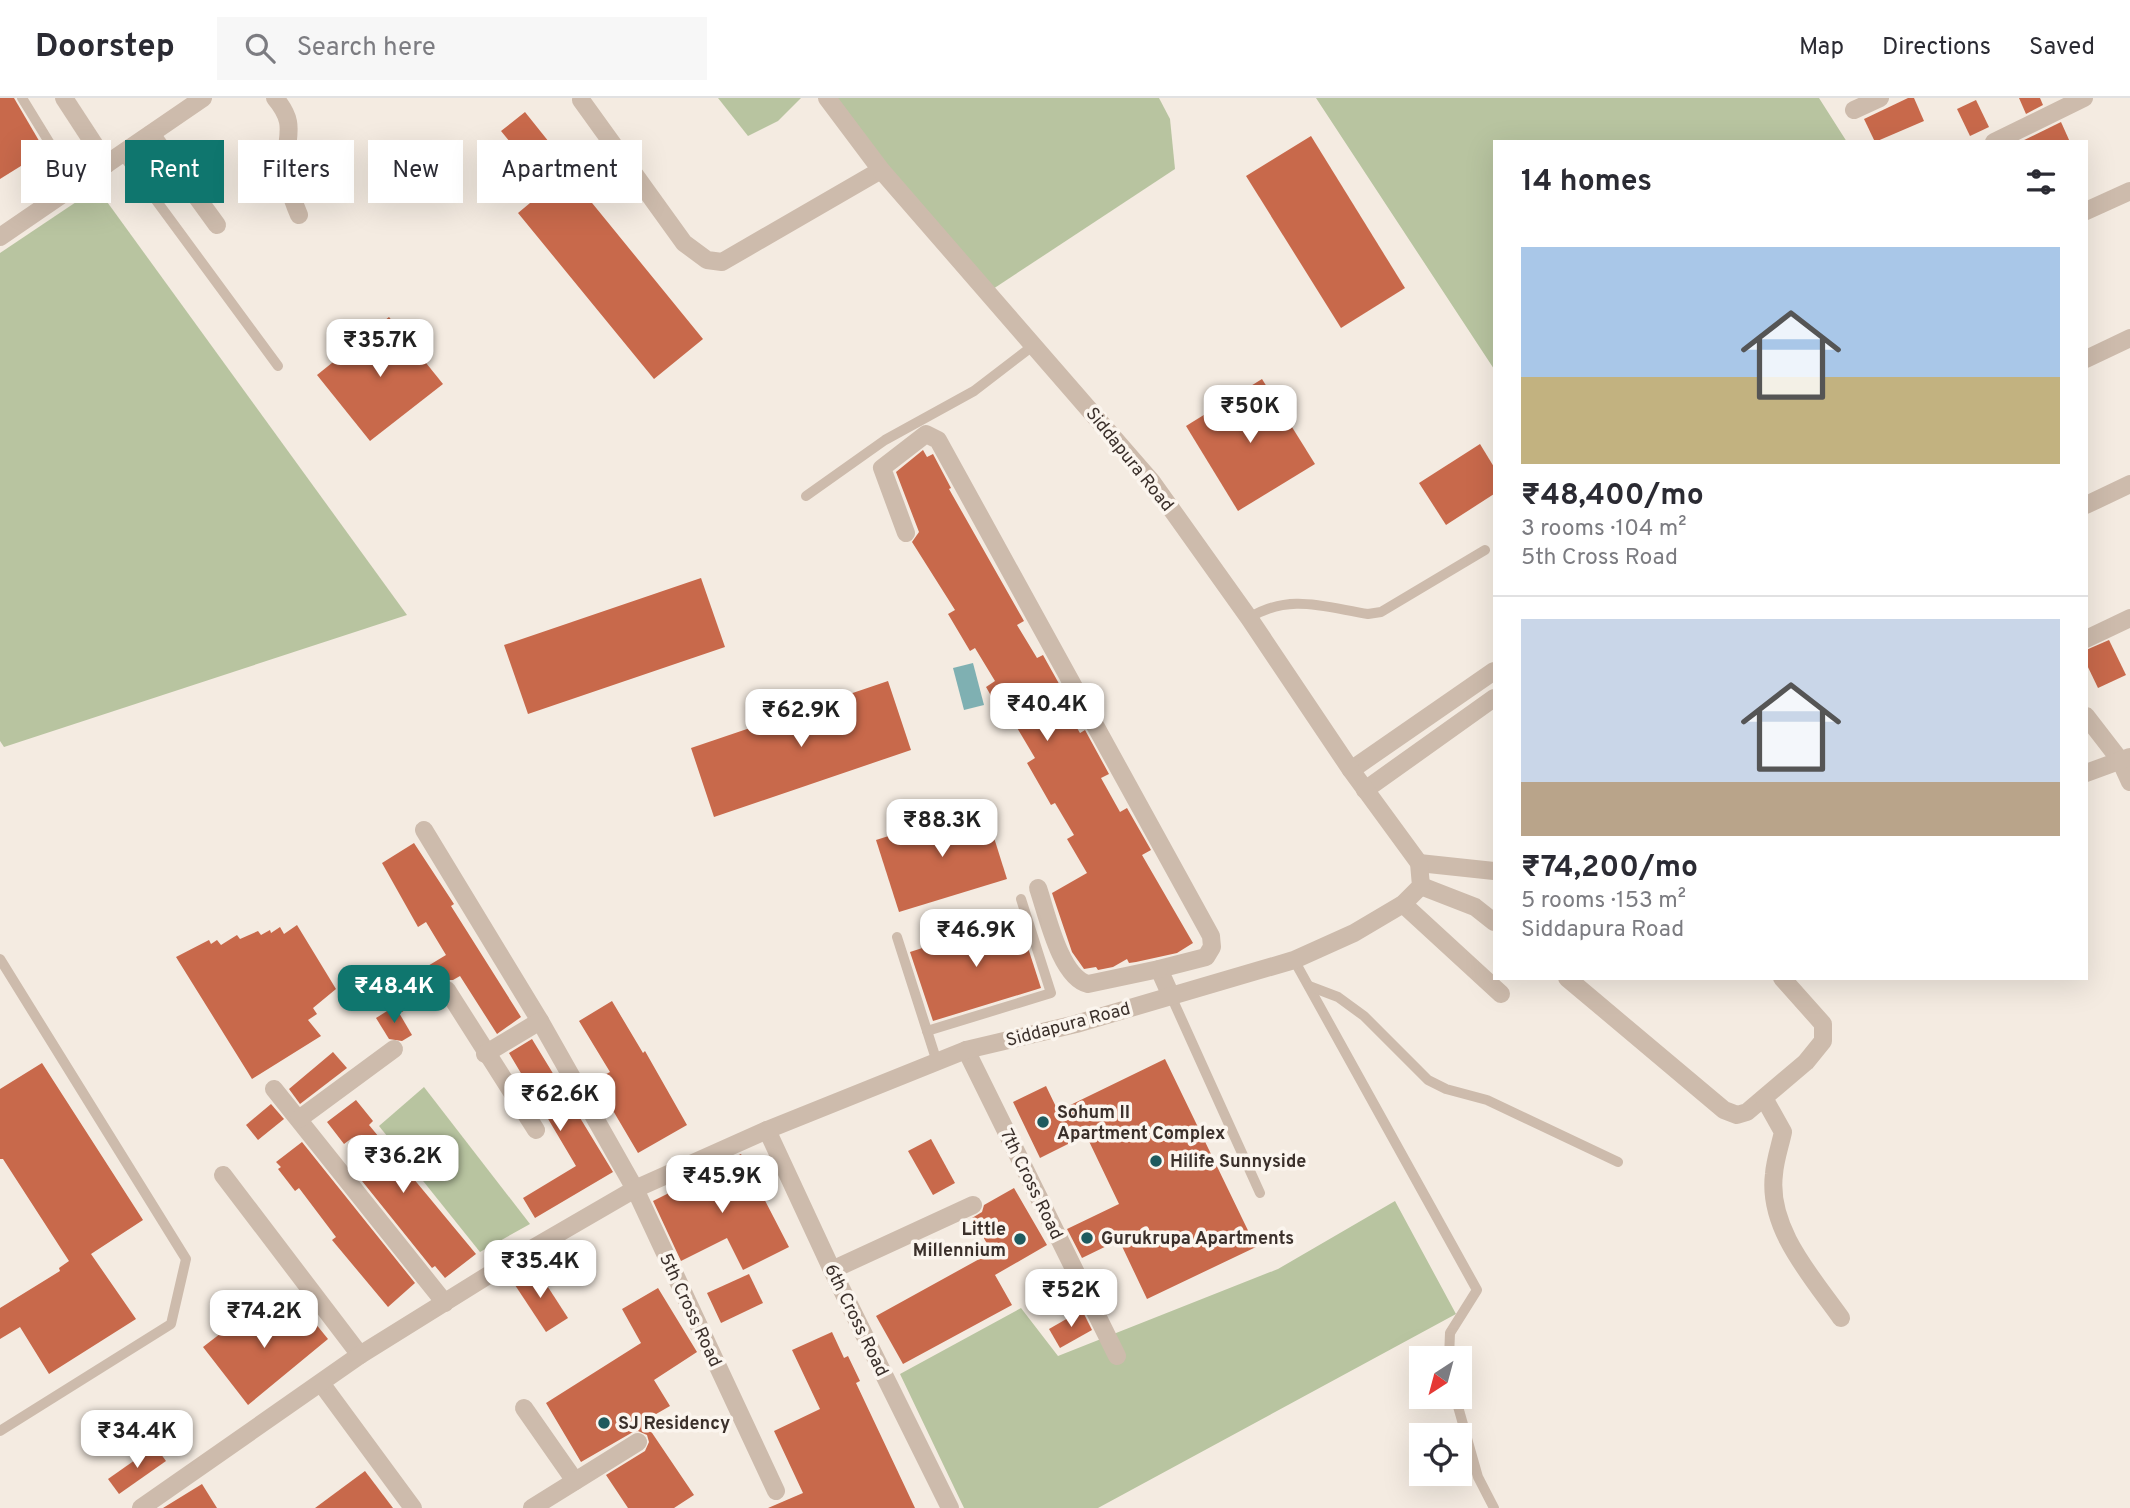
<!DOCTYPE html>
<html lang="en">
<head>
<meta charset="utf-8">
<style>
	body { margin:0; font-family:Overpass,sans-serif; background:#f7f7f7; color:#2b2b33; height:100vh; display:flex; flex-direction:column; font-size:26px; white-space:nowrap }
	* { box-sizing:border-box; margin:0 }
	p { font-size:23px; color:#7c7c81 }
	.icon { flex:none; width:38px; height:38px; fill:none; stroke:currentColor; stroke-width:2; stroke-linecap:round; stroke-linejoin:round }
	.map { position:relative; flex:1; overflow:hidden }
	.panel { position:absolute; left:1493px; top:42px; width:595px; height:840px; display:flex; flex-direction:column; background:#fff; border-radius:0px; box-shadow:0 7px 28px #0002 }
	.panel>* { flex:none }
	.banner { position:absolute; left:21px; top:42px; width:665px; height:63px; display:flex; gap:14px }
	.needle { width:46px; rotate:216deg }
	.buttons { position:absolute; left:1409px; top:1248px; display:grid; gap:14px }
	.buttons a { display:grid; place-items:center; width:63px; height:63px; border-radius:0px; background:#fff; box-shadow:0 7px 28px #0002; font-size:35px }
	.price { position:absolute; translate:-50% -60px; padding:0 16px; border-radius:14px; background:#fff; color:#222; font-size:23px; line-height:46px; filter:drop-shadow(0 2px 4px #0008) }
	.price::after { content:''; position:absolute; left:50%; top:42px; width:21px; height:16px; margin-left:-10px; background:inherit; clip-path:polygon(0 0,100% 0,50% 100%) }
	.price.selected { background:#0f766e; color:#fff }
	ul { padding:0; list-style:none }
	li { display:grid; align-content:center; gap:14px; height:371px; padding:0 28px }
	li+li { border-top:2px solid #e1e1e2 }
	li span { display:grid; place-items:center; height:217px; border-radius:0px; color:#555 }
	li>.icon { margin-inline-start:auto }
	span .icon { width:126px; height:126px; fill:#fffc; stroke-width:1 }
	li b { font-size:30px }
	h2 { display:flex; justify-content:space-between; align-items:center; height:84px; padding:0 28px; font-size:30px }
	.pill { padding:0 24px; border-radius:0px; background:#fff; box-shadow:0 7px 28px #0002; font-size:24px; line-height:63px }
	.pill.selected { background:#0f766e; color:#fff }
	header { display:flex; align-items:center; gap:42px; box-sizing:border-box; height:98px; padding:0 35px; background:#fff; border-bottom:2px solid #e1e1e2 }
	header strong { font-size:33px }
	nav { display:flex; gap:38px; margin-inline-start:auto; font-size:24px }
	.search { width:490px; height:63px; background:#f7f7f7; display:flex; align-items:center; gap:18px; box-sizing:border-box; padding:0 24px; border-radius:0px; color:#7c7c81; font-size:26px }
	.map>svg:first-child { display:block }
	.green { fill:#b8c4a0 }
	.water { fill:#7fb0b2 }
	.building { fill:#c8694b }
	.lines { fill:none; stroke-linecap:round; stroke-linejoin:round }
	.service { stroke:#cdbbac; stroke-width:10 }
	.minor { stroke:#cdbbac; stroke-width:18 }
	.tertiary { stroke:#cdbbac; stroke-width:18 }
	.poi-dot { fill:#1f5a5e; stroke:#fbf5ee; stroke-width:2.5 }
	.labels { text-anchor:middle; stroke-width:7; stroke-linejoin:round; paint-order:stroke }
	.street-label { font-size:18px; fill:#3b302b; stroke:#fbf5ee }
	.poi-label { font-size:18px; font-weight:bold; fill:#3b302b; stroke:#fbf5ee; text-anchor:start }
</style>
</head>
<body>
<header>
<strong>Doorstep</strong>
<div class="search"><svg class="icon" aria-label="search" viewBox="0 0 24 24"><circle cx="10" cy="10" r="6"/><path d="M15 15l6 6"/></svg>Search here</div>
<nav><a>Map</a><a>Directions</a><a>Saved</a></nav>
</header>
<div class="map">
<svg width="2130" height="1410" viewBox="0 0 2130 1410">
	<rect width="100%" height="100%" fill="#f4ebe1"/>
	<g class="green">
		<path d="M718,0H801L778,23L748,38Z"/>
		<path d="M818,0H1159L1170,21L1175,71L993,191Z"/>
		<path d="M1316,0H1819L1847,44H1494V271Z"/>
		<path d="M97,90L407,517L4,649L0,643V155Z"/>
		<path d="M424,989L530,1126L480,1154L379,1028Z"/>
		<path d="M1395,1103L1456,1216L1098,1410H964L900,1276L1021,1210L1058,1258L1278,1171Z"/>
	</g>
	<path class="water" d="M973,565L984,607L964,612L953,570Z"/>
	<g class="building">
		<path d="M0,0H14L45,53L0,81Z"/>
		<path d="M1908,0H1914L1924,23L1875,44L1864,21Z"/>
		<path d="M2019,0H2040L2043,7L2026,16Z"/>
		<path d="M1976,2L1989,29L1970,38L1957,11Z"/>
		<path d="M525,14L561,59L557,62L703,241L654,281L518,115L548,90L501,33Z"/>
		<path d="M2061,24L2070,44H2020Z"/>
		<path d="M1311,38L1405,190L1341,230L1246,78Z"/>
		<path d="M389,219L443,286L370,343L317,277Z"/>
		<path d="M1262,281L1315,366L1238,413L1186,328Z"/>
		<path d="M1480,346L1494,369V396L1446,427L1419,385Z"/>
		<path d="M923,352L927,359L933,356L951,390L949,391L1024,523L1017,527L1037,560L1043,557L1067,600L1061,603L1080,635L1085,632L1109,676L1101,680L1120,714L1127,710L1151,752L1142,757L1193,845L1177,855L1136,864L1129,865L1127,861L1113,869L1098,872L1096,869L1084,871L1072,854L1052,795L1087,775L1067,741L1074,737L1055,705L1051,707L1027,665L1035,660L1016,628L1010,631L986,589L995,583L975,550L970,553L948,516L955,512L912,444L919,434L896,374Z"/>
		<path d="M701,480L725,549L528,616L504,547Z"/>
		<path d="M2109,542L2126,577L2098,590L2086,565V552Z"/>
		<path d="M888,583L911,652L714,719L691,650Z"/>
		<path d="M984,708L1007,781L899,814L876,742Z"/>
		<path d="M414,745L454,806L451,808L521,919L497,936L460,878L453,882H442L436,893L402,914L388,892L446,857L426,824L418,829L382,765Z"/>
		<path d="M1018,819L1041,890L933,923L910,854Z"/>
		<path d="M297,827L336,891L313,910L317,916L308,922L321,938L252,981L176,859L209,842L211,846L217,842L221,847L237,837L240,841L258,833L261,837L270,832L271,835L280,829L284,836Z"/>
		<path d="M612,903L643,955L645,953L687,1027L638,1055L595,982L610,974L579,923Z"/>
		<path d="M395,908L412,937L402,943L389,941L376,920Z"/>
		<path d="M532,941L613,1074L535,1120L523,1100L576,1068L509,955Z"/>
		<path d="M333,954L347,970L300,1006L289,991Z"/>
		<path d="M1165,961L1256,1149L1147,1201L1119,1142L1082,1160L1067,1131L1119,1106L1086,1037L1040,1060L1013,1004L1046,988L1058,1013Z"/>
		<path d="M42,965L143,1122L91,1156L136,1221L49,1276L20,1229L0,1241V1210L60,1173L59,1170L69,1163L3,1061H0V991Z"/>
		<path d="M356,1002L373,1023L369,1027L476,1156L445,1180L435,1168L432,1170L358,1078L374,1065L352,1040L344,1046L327,1024Z"/>
		<path d="M271,1006L284,1021L258,1042L246,1027Z"/>
		<path d="M931,1041L955,1085L933,1097L908,1053Z"/>
		<path d="M302,1044L415,1185L388,1209L332,1142L336,1139L299,1090L295,1093L278,1071L281,1069L276,1064Z"/>
		<path d="M741,1056L789,1149L743,1172L727,1140L681,1163L653,1103L697,1081L695,1077Z"/>
		<path d="M1014,1090L1047,1147L995,1177L1012,1207L903,1266L876,1218L992,1154L972,1120L982,1114L984,1107Z"/>
		<path d="M535,1169L568,1220L546,1234L513,1184Z"/>
		<path d="M749,1176L763,1205L721,1225L707,1195Z"/>
		<path d="M658,1190L697,1254L654,1282L670,1308L644,1323L694,1397L674,1410H628L606,1377L645,1353L649,1344L647,1337L638,1333L633,1334L581,1364L546,1305L641,1245L622,1211Z"/>
		<path d="M298,1204L328,1241L248,1307L203,1249L247,1215L261,1233Z"/>
		<path d="M1082,1212L1092,1232L1060,1250L1049,1231Z"/>
		<path d="M832,1234L844,1260L848,1258L860,1283L856,1285L915,1410H768L803,1395L774,1333L820,1311L792,1252Z"/>
		<path d="M155,1348L166,1363L119,1396L108,1381Z"/>
		<path d="M365,1373L393,1410H315Z"/>
		<path d="M202,1386L217,1410H163Z"/>
	</g>
	<g class="lines">
		<g class="service">
			<path d="M22,0L76,88"/>
			<path d="M122,56L278,268"/>
			<path d="M806,398L885,342L974,293L1034,247"/>
			<path d="M1249,520C1289,495 1324,509 1368,516L1381,514L1485,452"/>
			<path d="M897,839L937,964"/>
			<path d="M0,861L186,1161L171,1226L0,1333"/>
			<path d="M1294,862L1477,1192L1450,1235L1449,1260"/>
			<path d="M1309,888L1338,899L1364,918L1428,982L1446,991L1487,1002L1618,1064"/>
			<path d="M1171,898L1260,1095"/>
			<path d="M927,933L1051,895L1021,801"/>
			<path d="M1455,1298L1478,1379L1494,1410"/>
		</g>
		<g class="minor">
			<path d="M64,0L107,66"/>
			<path d="M275,0C296,25 287,35 286,63C286,83 291,99 299,117"/>
			<path d="M581,2L684,145L707,162L722,164L881,72"/>
			<path d="M1854,12L1880,0"/>
			<path d="M151,36L217,127"/>
			<path d="M1994,44L2084,0"/>
			<path d="M2086,113L2130,93"/>
			<path d="M0,139L203,0"/>
			<path d="M2086,261L2130,240"/>
			<path d="M2086,407L2130,386"/>
			<path d="M906,435L882,370L926,336L938,342L1211,838L1212,849L1206,859L1159,871L1171,898"/>
			<path d="M2086,541L2130,520"/>
			<path d="M2086,618L2120,662L2130,684"/>
			<path d="M1351,672L1494,573"/>
			<path d="M2086,675L2130,659"/>
			<path d="M1365,692L1494,600"/>
			<path d="M424,732L540,923L635,1091L776,1393"/>
			<path d="M1419,765L1494,773"/>
			<path d="M1421,788L1475,809L1494,824"/>
			<path d="M1038,790C1047,816 1060,879 1088,886L1159,871"/>
			<path d="M1403,806L1501,896"/>
			<path d="M1567,880L1724,1012L1737,1017L1747,1014L1806,964L1823,943V926L1782,880"/>
			<path d="M447,892L536,1032"/>
			<path d="M966,952L1117,1258"/>
			<path d="M485,956L540,923"/>
			<path d="M274,991L445,1205"/>
			<path d="M1764,1000L1783,1034C1780,1048 1775,1062 1774,1076C1767,1130 1812,1179 1841,1220"/>
			<path d="M299,1021L394,951"/>
			<path d="M767,1032L832,1172L950,1410"/>
			<path d="M223,1077L360,1257"/>
			<path d="M832,1172L973,1107"/>
			<path d="M321,1285L413,1410"/>
			<path d="M524,1310L575,1383"/>
			<path d="M532,1410L638,1344"/>
		</g>
		<path class="tertiary" d="M141,1410L360,1257L516,1160L635,1091L767,1032L966,952L1076,926L1294,862L1354,835L1403,806L1421,788L1419,765L1351,672L1249,520L1152,384L881,72L827,0"/>
	</g>
	<g class="poi-dot">
		<circle cx="1043" cy="1024" r="7"/>
		<circle cx="1156" cy="1063" r="7"/>
		<circle cx="1087" cy="1140" r="7"/>
		<circle cx="1020" cy="1141" r="7"/>
		<circle cx="604" cy="1325" r="7"/>
	</g>
	<g class="labels">
		<g class="street-label">
			<text transform="translate(1130 361) rotate(51)" y="6">Siddapura Road</text>
			<text transform="translate(1068 926) rotate(-15)" y="6">Siddapura Road</text>
			<text transform="translate(1032 1086) rotate(64)" y="6">7th Cross Road</text>
			<text transform="translate(691 1212) rotate(65)" y="6">5th Cross Road</text>
			<text transform="translate(857 1222) rotate(64)" y="6">6th Cross Road</text>
		</g>
		<g class="poi-label">
			<text x="1057" y="1020">Sohum II<tspan x="1057" dy="21">Apartment Complex</tspan></text>
			<text x="1170" y="1069">Hilife Sunnyside</text>
			<text x="1006" y="1137" text-anchor="end">Little<tspan x="1006" dy="21">Millennium</tspan></text>
			<text x="1101" y="1146">Gurukrupa Apartments</text>
			<text x="618" y="1331">SJ Residency</text>
		</g>
	</g>
</svg>
<div class="buttons">
<a><svg class="needle" viewBox="-14 -14 28 28"><path d="M0-13l5 13h-10z" fill="#e53935"/><path d="M0 13l5-13h-10z" fill="#7c7c81"/></svg></a>
<a><svg class="icon" aria-label="locate" viewBox="0 0 24 24"><circle cx="12" cy="12" r="6"/><path d="M12 2v4M12 18v4M2 12h4M18 12h4"/></svg></a>
</div>
<b class="price" style="left:380px;top:281px">₹35.7K</b>
<b class="price" style="left:1250px;top:347px">₹50K</b>
<b class="price" style="left:1047px;top:645px">₹40.4K</b>
<b class="price" style="left:801px;top:651px">₹62.9K</b>
<b class="price" style="left:942px;top:761px">₹88.3K</b>
<b class="price" style="left:976px;top:871px">₹46.9K</b>
<b class="price selected" style="left:394px;top:927px">₹48.4K</b>
<b class="price" style="left:560px;top:1035px">₹62.6K</b>
<b class="price" style="left:403px;top:1097px">₹36.2K</b>
<b class="price" style="left:722px;top:1117px">₹45.9K</b>
<b class="price" style="left:540px;top:1202px">₹35.4K</b>
<b class="price" style="left:1071px;top:1231px">₹52K</b>
<b class="price" style="left:264px;top:1252px">₹74.2K</b>
<b class="price" style="left:137px;top:1372px">₹34.4K</b>
<div class="banner">
<a class="pill">Buy</a>
<a class="pill selected">Rent</a>
<a class="pill">Filters</a>
<a class="pill">New</a>
<a class="pill">Apartment</a>
</div>
<section class="panel">
<h2>14 homes<svg class="icon" aria-label="filters" viewBox="0 0 24 24"><path d="M4 7h16M4 17h16"/><circle cx="9" cy="7" r="2"/><circle cx="15" cy="17" r="2"/></svg></h2>
<ul>
<li><span style="background:linear-gradient(#a9c7e8 60%,#c2b280 0)"><svg class="icon" aria-label="home" viewBox="0 0 24 24"><path d="M3 11l9-7 9 7M6 9v11h12V9"/></svg></span><div><b>₹48,400/mo</b><p>3 rooms · 104 m²</p><p>5th Cross Road</p></div></li>
<li><span style="background:linear-gradient(#c9d6e8 75%,#b9a48a 0)"><svg class="icon" aria-label="home" viewBox="0 0 24 24"><path d="M3 11l9-7 9 7M6 9v11h12V9"/></svg></span><div><b>₹74,200/mo</b><p>5 rooms · 153 m²</p><p>Siddapura Road</p></div></li>
</ul>
</section>
</div>
</body>
</html>
